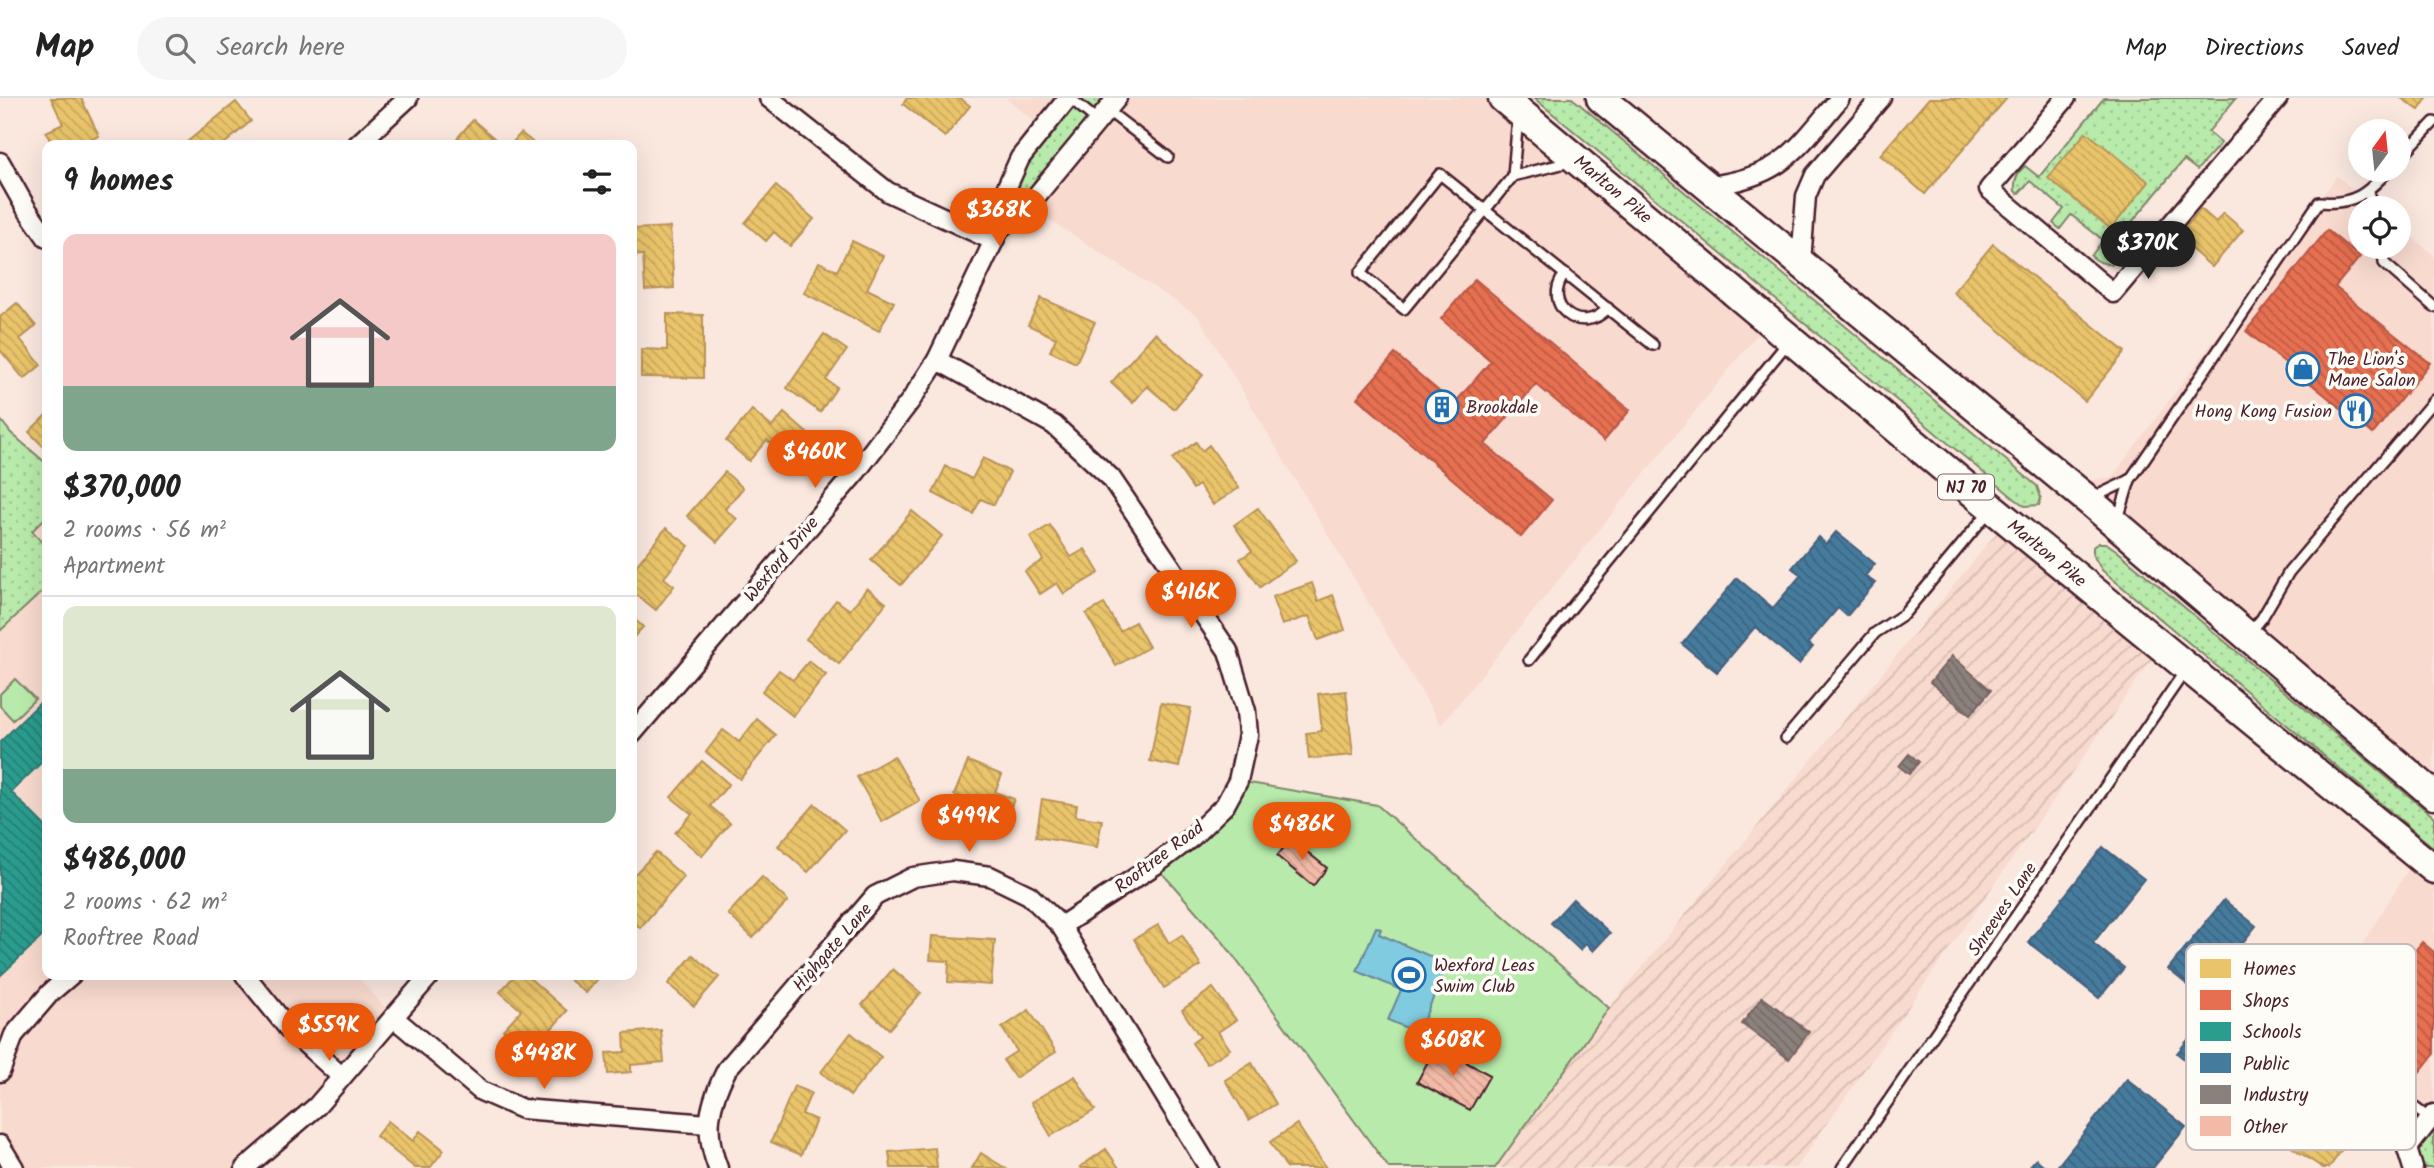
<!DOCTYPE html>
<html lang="en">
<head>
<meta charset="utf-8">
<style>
	body { margin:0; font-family:Kalam,sans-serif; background:#f6f6f6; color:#222; height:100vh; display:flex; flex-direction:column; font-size:26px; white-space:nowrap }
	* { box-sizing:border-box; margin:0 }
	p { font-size:23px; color:#767676 }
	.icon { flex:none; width:38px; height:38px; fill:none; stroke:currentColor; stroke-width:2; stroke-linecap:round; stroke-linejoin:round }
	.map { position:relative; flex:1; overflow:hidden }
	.details { position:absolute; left:42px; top:42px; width:595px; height:840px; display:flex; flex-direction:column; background:#fff; border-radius:14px; box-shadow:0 7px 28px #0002 }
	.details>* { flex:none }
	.needle { width:46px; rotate:15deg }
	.tools { position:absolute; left:2348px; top:21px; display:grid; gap:14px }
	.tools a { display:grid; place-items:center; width:63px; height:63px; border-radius:50%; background:#fff; box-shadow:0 7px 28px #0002; font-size:35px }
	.price { position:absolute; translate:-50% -60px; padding:0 16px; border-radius:24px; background:#ea580c; color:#fff; font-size:23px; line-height:46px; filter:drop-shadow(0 2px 4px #0008) }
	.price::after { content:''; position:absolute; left:50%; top:42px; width:21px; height:16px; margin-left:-10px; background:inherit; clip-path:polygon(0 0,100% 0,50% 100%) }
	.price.active { background:#222; color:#fff }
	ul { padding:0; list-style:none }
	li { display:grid; align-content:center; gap:14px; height:371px; padding:0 21px }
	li+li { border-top:2px solid #e0e0e0 }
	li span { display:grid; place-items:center; height:217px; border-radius:14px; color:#555 }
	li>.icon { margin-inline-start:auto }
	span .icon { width:126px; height:126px; fill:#fffc; stroke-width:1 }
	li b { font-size:30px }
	h2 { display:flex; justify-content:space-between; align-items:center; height:84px; padding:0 21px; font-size:30px }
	header { display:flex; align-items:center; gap:42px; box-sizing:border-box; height:98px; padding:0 35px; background:#fff; border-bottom:2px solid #e0e0e0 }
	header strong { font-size:33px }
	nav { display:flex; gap:38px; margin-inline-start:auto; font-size:24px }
	.search { width:490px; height:63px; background:#f6f6f6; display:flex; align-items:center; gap:18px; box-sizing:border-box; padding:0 24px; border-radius:38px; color:#767676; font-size:26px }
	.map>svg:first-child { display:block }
	.built { fill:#f8dace }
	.industrial { fill:url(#industrial-furrows) }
	.grass { fill:url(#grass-dots); stroke:#81856b; stroke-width:2 }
	.garden { fill:#b8ebab; stroke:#81856b; stroke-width:2 }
	.water { fill:#80cbdf; stroke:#6a8697; stroke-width:2 }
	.homes { fill:url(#homes-back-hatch); stroke:#b99257; stroke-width:2 }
	.shops { fill:url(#shops-back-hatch); stroke:#b85746; stroke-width:2 }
	.schools { fill:url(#schools-back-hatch); stroke:#347771; stroke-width:2 }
	.public { fill:url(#public-back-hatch); stroke:#465f7b; stroke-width:2 }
	.industry { fill:url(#industry-back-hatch); stroke:#776464; stroke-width:2 }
	.building { fill:url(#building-back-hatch); stroke:#4a1f2b; stroke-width:2 }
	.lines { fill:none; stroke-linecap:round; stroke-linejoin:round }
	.service-casing { stroke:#4a1f2b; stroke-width:14 }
	.minor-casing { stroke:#4a1f2b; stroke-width:23 }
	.trunk-casing { stroke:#4a1f2b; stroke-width:33 }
	.service { stroke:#fdfcf7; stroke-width:9 }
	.minor { stroke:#fdfcf7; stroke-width:18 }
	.trunk { stroke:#fdfcf7; stroke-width:28 }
	.labels { text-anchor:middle; stroke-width:7; stroke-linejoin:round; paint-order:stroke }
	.shield { fill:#fdfcf7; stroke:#806168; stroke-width:2 }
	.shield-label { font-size:16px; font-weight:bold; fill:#4a1f2b }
	.street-label { font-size:18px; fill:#4a1f2b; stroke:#fdfcf7 }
	.poi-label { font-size:18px; fill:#4a1f2b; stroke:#fdfcf7; text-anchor:start }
	.key { fill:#fdfcf7; stroke:#c7baba; stroke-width:2 }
	.key-label { font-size:19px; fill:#4a1f2b }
</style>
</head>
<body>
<header>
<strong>Map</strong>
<div class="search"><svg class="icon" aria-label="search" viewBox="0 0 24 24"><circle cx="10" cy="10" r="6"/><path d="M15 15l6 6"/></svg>Search here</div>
<nav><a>Map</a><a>Directions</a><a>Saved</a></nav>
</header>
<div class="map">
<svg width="2434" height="1070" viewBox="0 0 2434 1070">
	<defs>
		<pattern id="industrial-furrows" width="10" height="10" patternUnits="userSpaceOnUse" patternTransform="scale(1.75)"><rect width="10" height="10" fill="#f8dace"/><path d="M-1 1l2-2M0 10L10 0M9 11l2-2" fill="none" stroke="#d6bbb1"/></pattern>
		<pattern id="grass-dots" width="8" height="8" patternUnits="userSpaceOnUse" patternTransform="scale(1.75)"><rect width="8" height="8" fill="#b8ebab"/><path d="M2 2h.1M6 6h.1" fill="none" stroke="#a0c993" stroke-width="1.8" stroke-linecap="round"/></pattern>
		<pattern id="homes-back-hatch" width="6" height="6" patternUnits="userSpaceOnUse" patternTransform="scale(1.75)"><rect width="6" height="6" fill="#e9c46a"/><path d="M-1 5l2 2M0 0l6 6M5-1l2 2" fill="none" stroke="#c9a85c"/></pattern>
		<pattern id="shops-back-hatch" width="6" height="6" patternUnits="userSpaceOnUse" patternTransform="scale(1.75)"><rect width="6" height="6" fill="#e76f51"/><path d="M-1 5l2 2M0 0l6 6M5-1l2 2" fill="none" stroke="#bd5b43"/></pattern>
		<pattern id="schools-back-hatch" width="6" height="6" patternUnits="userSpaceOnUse" patternTransform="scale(1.75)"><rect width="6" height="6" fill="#2a9d8f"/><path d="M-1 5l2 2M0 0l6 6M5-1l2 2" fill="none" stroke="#267f75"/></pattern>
		<pattern id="public-back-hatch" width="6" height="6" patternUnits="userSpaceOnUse" patternTransform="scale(1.75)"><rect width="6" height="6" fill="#457b9d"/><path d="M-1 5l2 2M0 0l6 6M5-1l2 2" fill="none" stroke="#3c6480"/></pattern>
		<pattern id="industry-back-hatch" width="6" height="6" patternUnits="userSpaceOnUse" patternTransform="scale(1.75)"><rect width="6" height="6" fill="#8a817c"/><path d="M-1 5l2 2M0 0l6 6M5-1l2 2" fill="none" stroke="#736966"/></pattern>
		<pattern id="building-back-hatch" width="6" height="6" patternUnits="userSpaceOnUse" patternTransform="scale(1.75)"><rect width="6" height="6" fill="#f3bba7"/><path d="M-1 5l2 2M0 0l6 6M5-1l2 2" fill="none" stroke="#d2a090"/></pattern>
	</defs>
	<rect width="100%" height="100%" fill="#fae8df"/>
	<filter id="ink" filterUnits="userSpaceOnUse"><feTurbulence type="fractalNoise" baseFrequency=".0143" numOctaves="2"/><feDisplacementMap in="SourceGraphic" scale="14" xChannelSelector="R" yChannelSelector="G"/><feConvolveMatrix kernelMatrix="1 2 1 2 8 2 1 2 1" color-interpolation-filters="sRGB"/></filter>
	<g filter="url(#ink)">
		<g class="built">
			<path d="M1006,0H1068L1043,31Z"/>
			<path d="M1117,0H1503L1769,222L1441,627L1198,218L1028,108Z"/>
			<path d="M2337,78L2376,110H2361V149H2399V129L2434,157V697L2068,386L2112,379Z"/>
			<path d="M0,321L11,335L47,366V877H356L394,920L245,1070H0Z"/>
			<path d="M2417,757L2434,771V1017L2413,1043L2295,956Z"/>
		</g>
		<path class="industrial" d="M2007,422L2161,548L1796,1070H1495L1609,910Z"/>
		<g class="grass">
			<path d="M1068,0H1117L1000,130L1001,102Z"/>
			<path d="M1534,0H1572L2037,388L2041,400L2039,407L2025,408L2015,401Z"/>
			<path d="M2104,0H2236L2208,34L2221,45L2197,72L2184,62L2116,143L2129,154C2117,168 2105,170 2091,158L2103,142L2071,117L2060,131L2053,125L2064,111L2030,83L2018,96L2015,93C2014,82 2017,75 2025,68L2039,79Z"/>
			<path d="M0,321L11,335L47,366V418L32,433L47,450V489L0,533Z"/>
			<path d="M2098,445H2106L2116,452L2434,719V750L2102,472L2093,457V449Z"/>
			<path d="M2434,1016V1070H2413L2407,1051Z"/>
		</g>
		<g class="garden">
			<path d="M15,581L35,601L13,622L0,608V596Z"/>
			<path d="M1238,683L1377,707L1609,910L1495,1070H1389L1223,844L1155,767Z"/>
		</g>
		<path class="water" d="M1376,829L1381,831L1379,836L1448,866L1418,935L1388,922L1401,892L1357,873Z"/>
		<g class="homes">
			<path d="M51,0H81L99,38L78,47H52L46,34L63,26Z"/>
			<path d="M907,0H960L970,8L945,39L903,6Z"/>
			<path d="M1929,0H2007L1925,96L1880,57Z"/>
			<path d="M2401,0H2427L2419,12Z"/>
			<path d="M236,4L251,23L224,46L225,47H190L187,44Z"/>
			<path d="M473,22L502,47H455L453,45Z"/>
			<path d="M2086,34L2149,84L2111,131L2048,80Z"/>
			<path d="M521,35L536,47H510Z"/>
			<path d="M776,88L814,121L790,148L774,134L766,143L745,125Z"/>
			<path d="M2201,111L2216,124L2223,115L2243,132L2212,169L2177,139Z"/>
			<path d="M670,129L674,190L645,192L643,157L632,158V131Z"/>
			<path d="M852,143L883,158L867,191L894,204L879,233L804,195L819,164L837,173Z"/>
			<path d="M1993,146L2125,254L2085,303L1953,194Z"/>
			<path d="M1041,200L1095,224L1076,265L1050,253L1056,240L1028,227Z"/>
			<path d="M17,205L36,228L20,241L41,267L24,281L0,252V219Z"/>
			<path d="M667,216L703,217V280L641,279V251L667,252Z"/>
			<path d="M1155,235L1203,277L1174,311L1147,288L1133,305L1111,285Z"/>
			<path d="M824,236L847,252L826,282L837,289L820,314L787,290Z"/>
			<path d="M752,312L772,329L784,315L808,336L788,360L767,342L749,363L726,343Z"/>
			<path d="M47,316V352L29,334Z"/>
			<path d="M1196,344L1202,353L1209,347L1239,390L1213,407L1199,387L1193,391L1172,361Z"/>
			<path d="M983,360L1010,374L994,407L981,401L973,416L933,395L946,368L972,381Z"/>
			<path d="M725,374L743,390L725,411L737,421L717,444L687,418Z"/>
			<path d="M1258,410L1296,463L1260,489L1240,461L1252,453L1234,427Z"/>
			<path d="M912,413L942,438L901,487L871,462Z"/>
			<path d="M1050,427L1071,459L1085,451L1099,475L1064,496L1057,485L1040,496L1025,473L1043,462L1030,439Z"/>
			<path d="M666,430L689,448L664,480L674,488L656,512L632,493V473Z"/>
			<path d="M1312,485L1318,503L1333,497L1345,532L1318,542L1309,518L1282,527L1272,499Z"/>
			<path d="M867,490L886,505L839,566L806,541L836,502L850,512Z"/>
			<path d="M1104,506L1120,533L1135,524L1149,549L1116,568L1086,516Z"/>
			<path d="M632,519L643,529L632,541Z"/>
			<path d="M809,563L826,577L793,618L762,593L779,572L793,582Z"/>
			<path d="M1346,593L1353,657L1309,661L1306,635L1322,633L1318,596Z"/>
			<path d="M1161,605L1191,610L1179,669L1150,663Z"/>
			<path d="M757,621L776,637L740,681L706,654L723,632L739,644Z"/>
			<path d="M894,658L920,703L882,724L857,679Z"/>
			<path d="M702,663L729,686L710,708L730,725L702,758L675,735L692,716L671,699Z"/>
			<path d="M968,663L1002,677L995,694L1014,701L1005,725L986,718L989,711L954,697Z"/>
			<path d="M1042,701L1077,707L1075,718L1102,722L1097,749L1036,739Z"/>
			<path d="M815,706L845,732L808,774L778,748Z"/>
			<path d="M656,754L684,779L640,830L632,822V779Z"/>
			<path d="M762,779L788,803L753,840L728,816Z"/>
			<path d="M1158,827L1169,845L1182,837L1201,868L1164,890L1134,841Z"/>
			<path d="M932,838L995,842L991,887L948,884L949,863L930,862Z"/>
			<path d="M693,857L719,879L694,908L668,886Z"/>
			<path d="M893,871L921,895L889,931L862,907Z"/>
			<path d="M515,877H526L567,913L530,955L503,932L521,912L500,894Z"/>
			<path d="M564,877H601L586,895Z"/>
			<path d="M1213,890L1236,922L1218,934L1230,951L1207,966L1192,945L1200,939L1182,912Z"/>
			<path d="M1029,912L1056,954L1015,980L1003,962L1017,953L1002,930Z"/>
			<path d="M661,932L664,964L631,967V974L608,976L606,955L625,954L624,935Z"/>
			<path d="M851,935L881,959L850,998L821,974Z"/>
			<path d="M1252,965L1276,1006L1249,1022L1225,982Z"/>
			<path d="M1075,978L1095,1012L1051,1038L1031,1004Z"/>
			<path d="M794,988L811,995L802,1016L816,1022L801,1057L771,1044Z"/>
			<path d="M2317,988L2344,1006L2323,1037L2343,1050L2329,1070H2323L2281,1042Z"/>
			<path d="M388,1023L413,1043L420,1033L444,1052L430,1070H415L376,1038Z"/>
			<path d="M1297,1026L1326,1070H1287L1270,1044Z"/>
			<path d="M935,1050L937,1070H891L889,1054Z"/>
			<path d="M1106,1051L1119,1070H1081L1080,1069Z"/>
			<path d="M981,1055L1005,1070H972Z"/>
		</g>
		<g class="shops">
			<path d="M2327,132L2360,159L2335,189L2430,265L2373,336L2246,233Z"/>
			<path d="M1475,181L1630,312L1604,343L1536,286L1485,346L1552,402L1521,439L1357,300L1395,256L1454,306L1491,263L1441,221Z"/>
			<path d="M2422,844L2434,854V956L2406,991L2373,965L2417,911L2387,888Z"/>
		</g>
		<path class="schools" d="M47,598V659L11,694L47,730V834L0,878V723L2,721L0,719V644Z"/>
		<g class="public">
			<path d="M1836,434L1875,466L1865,478L1875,485L1847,518L1838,510L1808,545L1813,549L1799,566L1755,529L1717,574L1682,546L1737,480L1773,510L1801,477L1792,470L1818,439L1826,446Z"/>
			<path d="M2103,749L2144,781L2093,845L2124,870L2099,900L2028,844Z"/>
			<path d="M1573,801L1610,835L1593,853L1586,846L1580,852L1551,825Z"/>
			<path d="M2224,802L2256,828L2213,882L2269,927L2218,989L2177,955L2215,909L2168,871Z"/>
			<path d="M2127,981L2186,1029L2153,1070H2056Z"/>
			<path d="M2036,1061L2042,1066L2047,1070H2028Z"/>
		</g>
		<g class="industry">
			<path d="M1952,558L1991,592L1970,617L1930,584Z"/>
			<path d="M1909,656L1919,664L1909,676L1899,668Z"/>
			<path d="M1762,899L1809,934L1789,961L1742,926Z"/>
		</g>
		<g class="building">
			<path d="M1291,741L1327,770L1313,788L1277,758Z"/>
			<path d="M1436,948L1490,977L1470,1012L1417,984Z"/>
		</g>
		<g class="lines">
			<defs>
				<g id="service">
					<path d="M1070,0L1098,23"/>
					<path d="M1107,12L1168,59"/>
					<path d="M1518,18L1513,78L1570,64"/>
					<path d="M2399,61L2434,24"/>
					<path d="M1513,78L1404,211L1360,175L1440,76C1511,133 1582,190 1653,247"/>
					<path d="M2368,94L2373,110"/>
					<path d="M2383,149L2384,165L2434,209"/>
					<path d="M1565,176C1540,207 1581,240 1608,210"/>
					<path d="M2130,382L2319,104C2354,107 2366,96 2389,72"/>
					<path d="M2092,400L2130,382L2118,421"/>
					<path d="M2249,536L2262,520L2289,474L2434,302"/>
					<path d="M1529,562L1789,243"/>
					<path d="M1786,640L1875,535L1904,516L1991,411"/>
					<path d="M2415,1010L2430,1021"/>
					<path d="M1842,1070L2185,573"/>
				</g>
				<g id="minor">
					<path d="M769,0L888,94L992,142"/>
					<path d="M1068,0L1020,60L1001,102L1000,130L1028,108L1117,0"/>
					<path d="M2066,0L1989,91L2113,195L2278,0"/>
					<path d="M357,47L408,0"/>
					<path d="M0,64L26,110L47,140"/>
					<path d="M1708,88C1782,79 1795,53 1840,0"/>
					<path d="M1801,164L1806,98L1815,77L1881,0"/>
					<path d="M937,262L1054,327L1111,380L1228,553L1246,613L1248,637L1238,683L1225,707L1192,739L1155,767L1061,828"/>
					<path d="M632,636L856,374L911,302L937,262L1000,130"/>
					<path d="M245,877L288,930L342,979"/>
					<path d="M394,920L481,993L522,1011L708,1026"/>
					<path d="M0,974L14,937L50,895L71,877"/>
					<path d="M0,1047L14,1070"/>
					<path d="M245,1070L317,1008L430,877"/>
					<path d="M718,1070C703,1032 709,1006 727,971L875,798L913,779L953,773L990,778L1029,797L1061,828L1209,1070"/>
					<path d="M2413,1070L2407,1051L2434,1016"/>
				</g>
				<g id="trunk">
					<path d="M1503,0L1969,391L2434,771"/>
					<path d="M1601,0L2088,402L2434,697"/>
				</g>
			</defs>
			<use href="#service" class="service-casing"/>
			<use href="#minor" class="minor-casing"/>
			<use href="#trunk" class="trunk-casing"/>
			<use href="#service" class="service"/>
			<use href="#minor" class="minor"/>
			<use href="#trunk" class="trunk"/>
		</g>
	</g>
	<defs>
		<symbol id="shop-ring" viewBox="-11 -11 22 22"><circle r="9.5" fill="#fdfcf7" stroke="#1f6fb2" stroke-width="1.5"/><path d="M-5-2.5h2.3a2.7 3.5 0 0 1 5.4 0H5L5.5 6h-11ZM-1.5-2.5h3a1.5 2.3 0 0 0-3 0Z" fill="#1f6fb2"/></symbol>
		<symbol id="building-ring" viewBox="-11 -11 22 22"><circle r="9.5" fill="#fdfcf7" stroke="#1f6fb2" stroke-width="1.5"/><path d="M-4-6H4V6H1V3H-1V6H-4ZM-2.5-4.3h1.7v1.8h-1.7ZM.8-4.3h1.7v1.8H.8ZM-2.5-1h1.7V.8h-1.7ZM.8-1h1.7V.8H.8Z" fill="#1f6fb2"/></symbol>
		<symbol id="restaurant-ring" viewBox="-11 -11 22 22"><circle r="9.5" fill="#fdfcf7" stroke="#1f6fb2" stroke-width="1.5"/><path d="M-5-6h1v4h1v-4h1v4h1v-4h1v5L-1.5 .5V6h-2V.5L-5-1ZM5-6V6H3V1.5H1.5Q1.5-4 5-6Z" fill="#1f6fb2"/></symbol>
		<symbol id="stadium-ring" viewBox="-11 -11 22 22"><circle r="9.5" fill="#fdfcf7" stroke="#1f6fb2" stroke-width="1.5"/><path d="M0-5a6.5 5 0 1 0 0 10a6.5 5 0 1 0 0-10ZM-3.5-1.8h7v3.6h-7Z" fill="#1f6fb2"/></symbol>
	</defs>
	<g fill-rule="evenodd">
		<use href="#shop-ring" x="2284" y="252" width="38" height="38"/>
		<use href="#building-ring" x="1423" y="290" width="38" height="38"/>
		<use href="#restaurant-ring" x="2337" y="294" width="38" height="38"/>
		<use href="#stadium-ring" x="1390" y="858" width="38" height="38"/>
	</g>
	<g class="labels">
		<rect class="shield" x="1938" y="376.5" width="56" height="25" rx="5"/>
		<g class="shield-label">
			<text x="1966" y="395">NJ 70</text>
		</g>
		<g class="street-label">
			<text transform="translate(1613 91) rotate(40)" y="6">Marlton Pike</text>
			<text transform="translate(2047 455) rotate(39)" y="6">Marlton Pike</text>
			<text transform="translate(781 461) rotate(-50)" y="6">Wexford Drive</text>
			<text transform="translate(1159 759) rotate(-37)" y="6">Rooftree Road</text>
			<text transform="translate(2002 811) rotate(-56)" y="6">Shreeves Lane</text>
			<text transform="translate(832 849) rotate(-49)" y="6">Highgate Lane</text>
		</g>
		<g class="poi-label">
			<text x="2328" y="267">The Lion's<tspan x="2328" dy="21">Mane Salon</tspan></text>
			<text x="1466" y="315">Brookdale</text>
			<text x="2332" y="319" text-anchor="end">Hong Kong Fusion</text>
			<text x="1434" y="873">Wexford Leas<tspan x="1434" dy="21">Swim Club</tspan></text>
		</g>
	</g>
	<rect x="2186" y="846" width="230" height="206" rx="10" class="key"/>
	<rect x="2200" y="861" width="31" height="19" fill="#e9c46a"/>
	<rect x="2200" y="892" width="31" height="20" fill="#e76f51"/>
	<rect x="2200" y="924" width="31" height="19" fill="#2a9d8f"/>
	<rect x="2200" y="955" width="31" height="20" fill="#457b9d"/>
	<rect x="2200" y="987" width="31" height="19" fill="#8a817c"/>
	<rect x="2200" y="1018" width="31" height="20" fill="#f3bba7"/>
	<g class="key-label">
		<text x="2243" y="877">Homes</text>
		<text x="2243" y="909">Shops</text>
		<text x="2243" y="940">Schools</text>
		<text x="2243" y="972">Public</text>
		<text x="2243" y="1003">Industry</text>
		<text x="2243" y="1035">Other</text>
	</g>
</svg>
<div class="tools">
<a><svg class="needle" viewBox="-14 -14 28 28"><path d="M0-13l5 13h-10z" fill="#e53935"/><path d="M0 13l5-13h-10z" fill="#767676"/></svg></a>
<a><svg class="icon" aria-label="locate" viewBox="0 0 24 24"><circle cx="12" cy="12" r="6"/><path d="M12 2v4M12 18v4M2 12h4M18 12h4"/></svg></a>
</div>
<b class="price" style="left:999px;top:150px">$368K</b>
<b class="price active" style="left:2148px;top:183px">$370K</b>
<b class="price" style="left:815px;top:392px">$460K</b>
<b class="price" style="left:1191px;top:532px">$416K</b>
<b class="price" style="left:969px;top:756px">$499K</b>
<b class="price" style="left:1302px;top:764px">$486K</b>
<b class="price" style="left:329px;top:965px">$559K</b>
<b class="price" style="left:1453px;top:980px">$608K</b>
<b class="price" style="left:544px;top:993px">$448K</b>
<section class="details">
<h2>9 homes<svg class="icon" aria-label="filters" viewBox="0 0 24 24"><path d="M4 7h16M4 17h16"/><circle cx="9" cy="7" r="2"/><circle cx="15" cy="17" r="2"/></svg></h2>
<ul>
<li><span style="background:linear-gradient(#f6c9c9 70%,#7fa58c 0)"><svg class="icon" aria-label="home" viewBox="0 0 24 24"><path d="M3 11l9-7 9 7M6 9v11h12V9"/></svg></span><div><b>$370,000</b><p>2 rooms · 56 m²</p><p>Apartment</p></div></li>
<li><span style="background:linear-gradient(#dfe7d0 75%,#7fa58c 0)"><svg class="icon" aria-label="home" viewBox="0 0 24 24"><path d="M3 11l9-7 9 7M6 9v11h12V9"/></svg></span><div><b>$486,000</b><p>2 rooms · 62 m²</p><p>Rooftree Road</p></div></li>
</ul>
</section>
</div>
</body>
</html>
